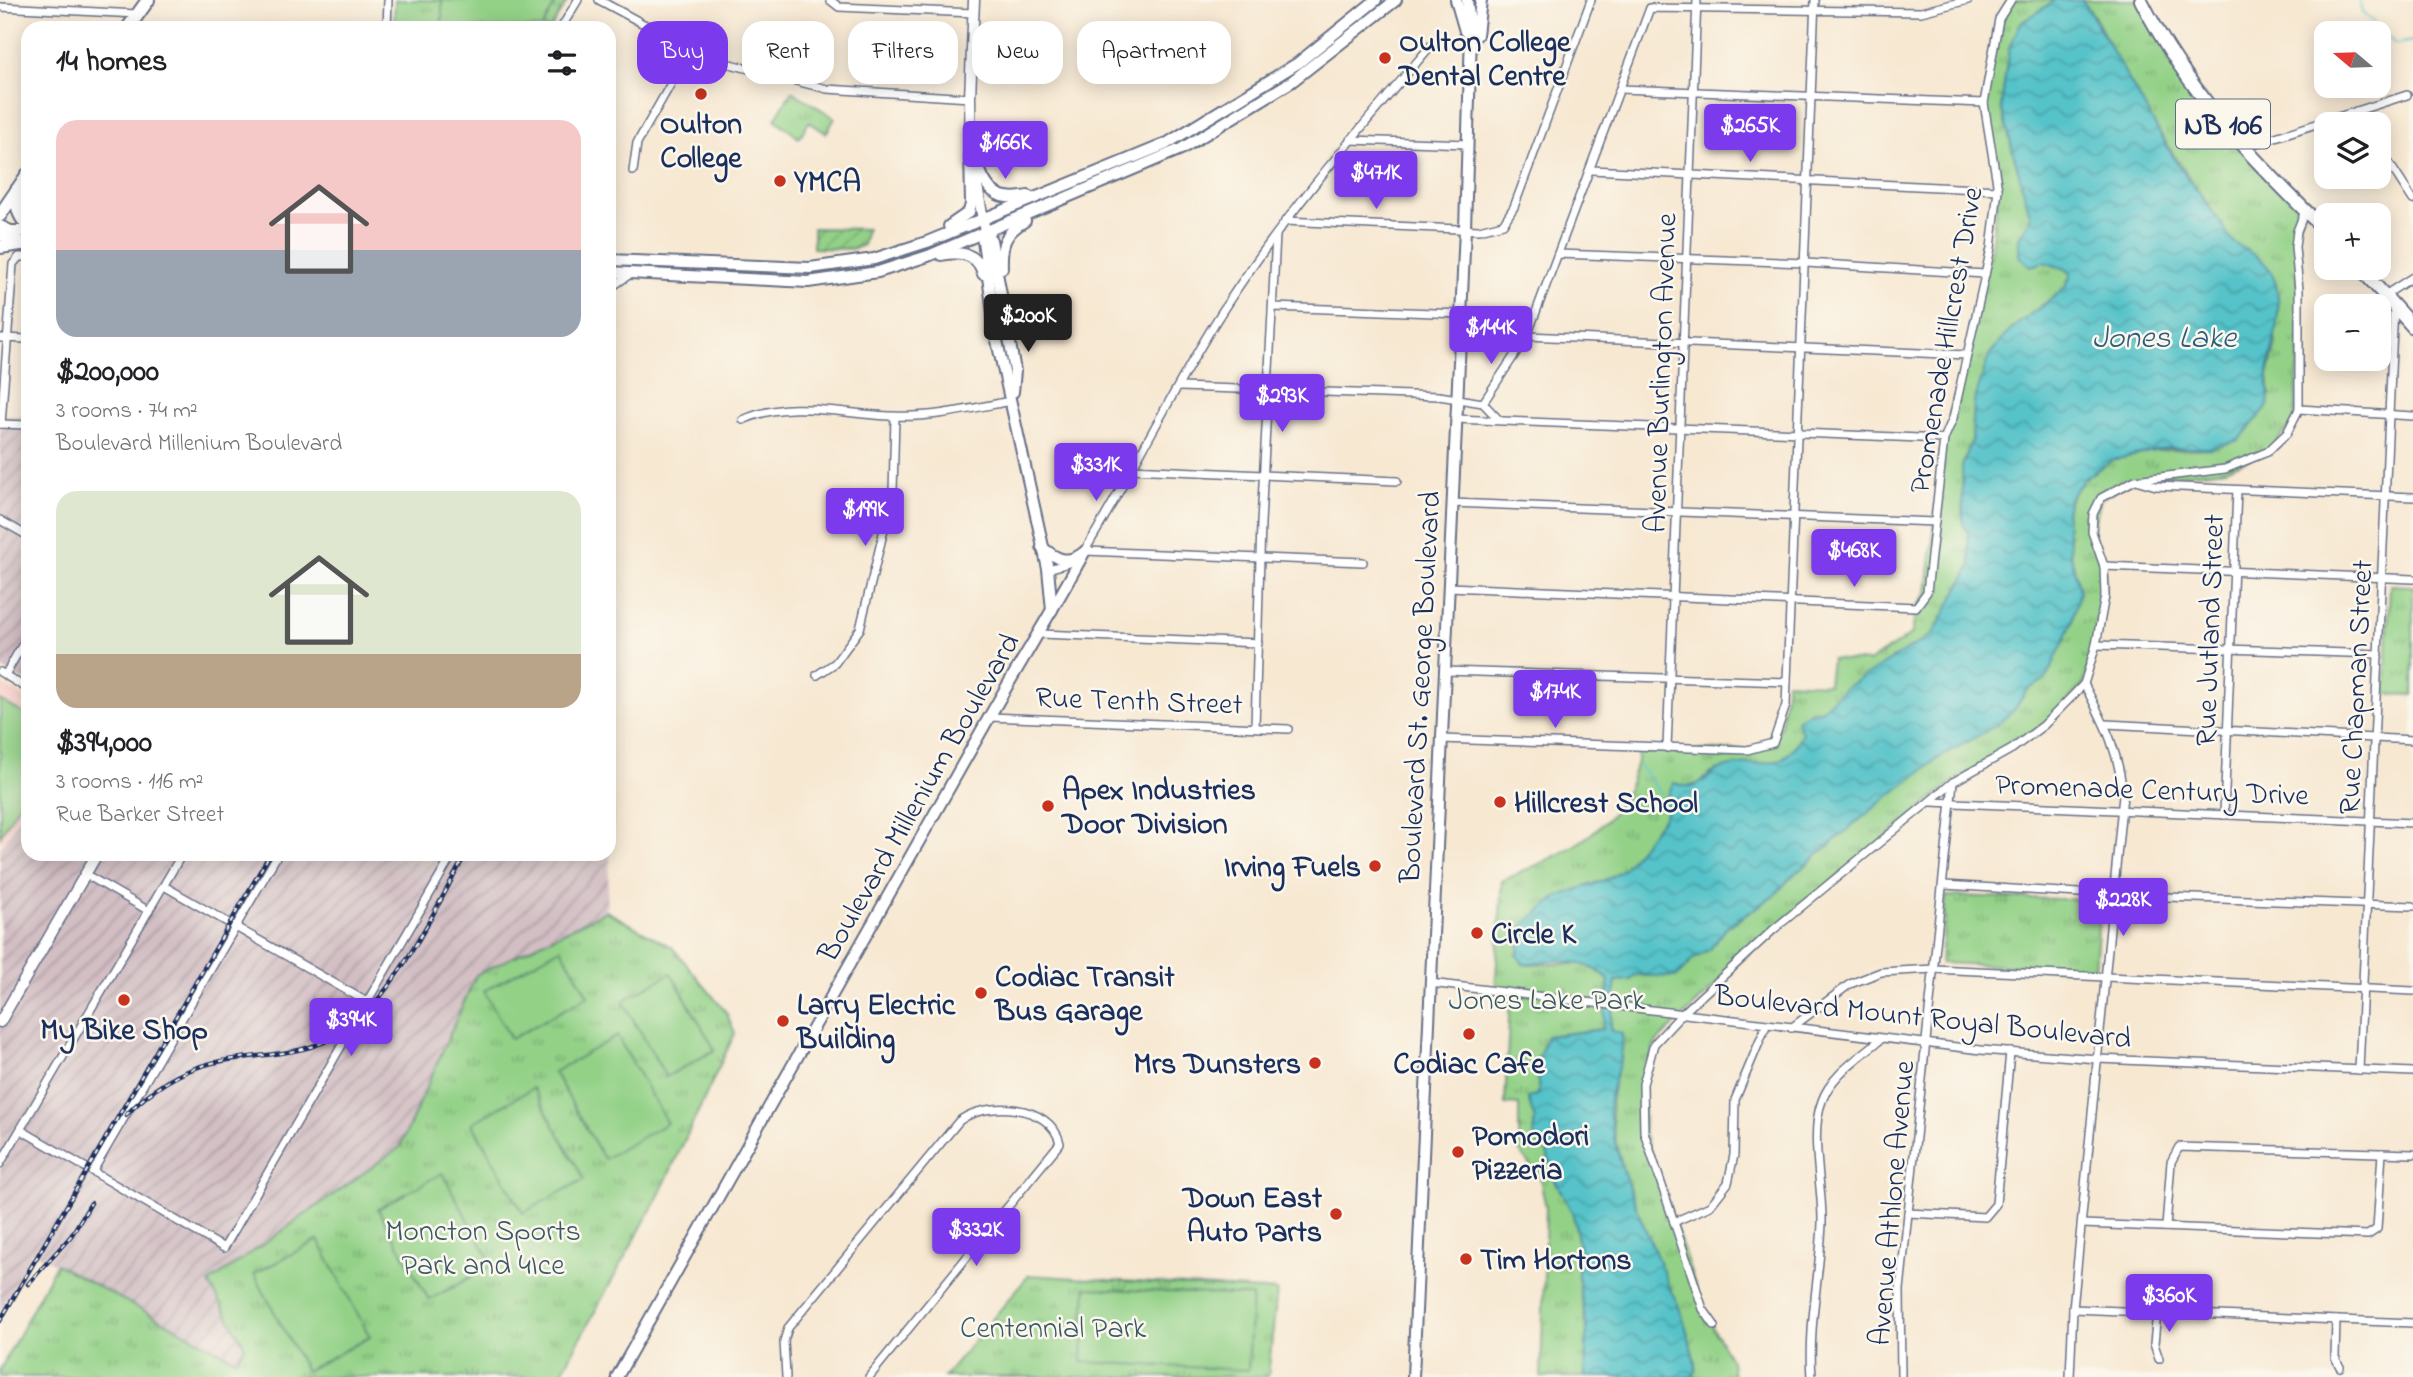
<!DOCTYPE html>
<html lang="en">
<head>
<meta charset="utf-8">
<style>
	body { margin:0; font-family:"Indie Flower",sans-serif; background:#f2f2f2; color:#202124; height:100vh; display:flex; flex-direction:column; font-size:26px; white-space:nowrap }
	* { box-sizing:border-box; margin:0 }
	p { font-size:23px; color:#757577 }
	.icon { flex:none; width:38px; height:38px; fill:none; stroke:currentColor; stroke-width:2; stroke-linecap:round; stroke-linejoin:round }
	.map { position:relative; flex:1; overflow:hidden }
	.details { position:absolute; left:21px; top:21px; width:595px; height:840px; display:flex; flex-direction:column; background:#fff; border-radius:21px; box-shadow:0 4px 18px #0003 }
	.details>* { flex:none }
	.top-card { position:absolute; left:637px; top:21px; width:665px; height:63px; display:flex; gap:14px }
	.needle { width:46px; rotate:289deg }
	.tools { position:absolute; left:2314px; top:21px; display:grid; gap:14px }
	.tools a { display:grid; place-items:center; width:77px; height:77px; border-radius:14px; background:#fff; box-shadow:0 4px 18px #0003; font-size:35px }
	.price { position:absolute; translate:-50% -60px; padding:0 16px; border-radius:7px; background:#7c3aed; color:#fff; font-size:23px; line-height:46px; filter:drop-shadow(0 2px 4px #0008) }
	.price::after { content:''; position:absolute; left:50%; top:42px; width:21px; height:16px; margin-left:-10px; background:inherit; clip-path:polygon(0 0,100% 0,50% 100%) }
	.price.selected { background:#222; color:#fff }
	ul { padding:0; list-style:none }
	li { display:grid; align-content:center; gap:14px; height:371px; padding:0 35px }
	li span { display:grid; place-items:center; height:217px; border-radius:21px; color:#555 }
	li>.icon { margin-inline-start:auto }
	span .icon { width:126px; height:126px; fill:#fffc; stroke-width:1 }
	li b { font-size:30px }
	h2 { display:flex; justify-content:space-between; align-items:center; height:84px; padding:0 35px; font-size:30px }
	.tag { padding:0 24px; border-radius:21px; background:#fff; box-shadow:0 4px 18px #0003; font-size:24px; line-height:63px }
	.tag.selected { background:#7c3aed; color:#fff }
	.map>svg:first-child { display:block }
	.built { fill:#f7d0cc }
	.industrial { fill:url(#industrial-furrows) }
	.grass { fill:url(#grass-tufts); stroke:#578072; stroke-width:2 }
	.garden { fill:url(#garden-furrows); stroke:#578072; stroke-width:2 }
	.pitch { fill:#93d187; stroke:#578072; stroke-width:2 }
	.water { fill:url(#water-waves); stroke:#387994; stroke-width:2 }
	.lines { fill:none; stroke-linecap:round; stroke-linejoin:round }
	.stream { stroke:#55c3c9; stroke-width:2 }
	.minor-casing { stroke:#687087; stroke-width:10 }
	.tertiary-casing { stroke:#687087; stroke-width:13 }
	.secondary-casing { stroke:#687087; stroke-width:14 }
	.primary-casing { stroke:#687087; stroke-width:16 }
	.minor { stroke:#fff; stroke-width:7 }
	.tertiary { stroke:#fff; stroke-width:10 }
	.secondary { stroke:#fff; stroke-width:10 }
	.primary { stroke:#fff; stroke-width:12 }
	.rail-casing { stroke:#1b2f5e; stroke-width:4.5 }
	.rail { stroke:#fbf7ec; stroke-width:2; stroke-dasharray:5; stroke-linecap:butt }
	.poi-dot { fill:#c8321e; stroke:#fbf7ec; stroke-width:2.5 }
	.labels { text-anchor:middle; stroke-width:5; stroke-linejoin:round; paint-order:stroke }
	.shield { fill:#fbf7ec; stroke:#5e6b89; stroke-width:2 }
	.shield-label { font-size:28px; font-weight:bold; fill:#1b2f5e }
	.poi-label { font-size:30px; font-weight:bold; fill:#1b2f5e; stroke:#fbf7ec; text-anchor:start }
	.street-label { font-size:30px; fill:#1b2f5e; stroke:#fbf7ec }
	.park-label { font-size:30px; fill:#395868; stroke:#fbf7ec }
	.water-label { font-size:32px; font-style:italic; fill:#2c5b7e; stroke:#fbf7ec }
</style>
</head>
<body>
<div class="map">
<svg width="2413" height="1377" viewBox="0 0 2413 1377">
	<defs>
		<pattern id="industrial-furrows" width="10" height="10" patternUnits="userSpaceOnUse" patternTransform="scale(1.75)"><rect width="10" height="10" fill="#d2bec3"/><path d="M-1 1l2-2M0 10L10 0M9 11l2-2" fill="none" stroke="#aa9ba2"/></pattern>
		<pattern id="grass-tufts" width="24" height="20" patternUnits="userSpaceOnUse" patternTransform="scale(1.75)"><rect width="24" height="20" fill="#93d187"/><path d="M3 7l-1-3M5 7V3M7 7l1-3M15 17l-1-3M17 17v-4M19 17l1-3" fill="none" stroke="#77aa72"/></pattern>
		<pattern id="garden-furrows" width="10" height="10" patternUnits="userSpaceOnUse" patternTransform="scale(1.75)"><rect width="10" height="10" fill="#93d187"/><path d="M-1 1l2-2M0 10L10 0M9 11l2-2" fill="none" stroke="#77aa72"/></pattern>
		<pattern id="water-waves" width="16" height="10" patternUnits="userSpaceOnUse" patternTransform="scale(1.75)"><rect width="16" height="10" fill="#55c3c9"/><path d="M0 5q4-4 8 0t8 0" fill="none" stroke="#469fa6"/></pattern>
	</defs>
	<rect width="100%" height="100%" fill="#fbf7ec"/>
	<filter id="ink" filterUnits="userSpaceOnUse"><feTurbulence type="fractalNoise" baseFrequency=".0143" numOctaves="2"/><feDisplacementMap in="SourceGraphic" scale="14" xChannelSelector="R" yChannelSelector="G"/><feConvolveMatrix kernelMatrix="1 2 1 2 8 2 1 2 1" color-interpolation-filters="sRGB"/></filter>
	<filter id="wash" filterUnits="userSpaceOnUse"><feTurbulence type="fractalNoise" baseFrequency=".00686" numOctaves="4" result="noise"/><feDisplacementMap in="SourceGraphic" scale="28" xChannelSelector="R" yChannelSelector="G"/><feGaussianBlur stdDeviation="1.57" result="paint"/><feColorMatrix in="noise" values="0 0 0 0 0 0 0 0 0 0 0 0 0 0 0 0 0 1.4 0 .05"/><feComposite in="paint" operator="in"/></filter>
	<g filter="url(#wash)">
		<rect width="100%" height="100%" fill="#f7e8d2"/>
		<path class="built" d="M0,683L28,700V799L0,846Z"/>
		<g class="industrial">
			<path d="M0,415L28,417V683L0,667Z"/>
			<path d="M609,768L614,809L606,911L476,975L400,1147L210,1283L246,1346L236,1361L33,1252L0,1312V849L28,802V854H609Z"/>
		</g>
		<g class="grass">
			<path d="M395,0H568L551,28H394Z"/>
			<path d="M2011,0H2055L2020,24L2009,48L2001,107L2031,218L2019,238L2030,266L2045,262L2068,270L2071,275L2065,288L2010,330L1974,403L1972,440L1962,467L1971,566L1933,634L1845,688L1820,711L1807,713L1798,725L1802,733C1778,791 1731,745 1699,784L1683,787L1664,817L1623,870L1611,878L1557,897L1520,945L1518,956L1523,964H1588L1609,980L1603,1029L1547,1036L1536,1064L1539,1093L1528,1099L1535,1120L1533,1134L1547,1152L1554,1179L1573,1214L1577,1234L1581,1258L1577,1271L1587,1329L1585,1377H1541L1546,1208L1540,1178L1519,1151V1105L1505,1104L1510,996L1495,994L1502,881C1568,850 1627,831 1639,750H1747L1772,743L1781,725L1787,682L1828,684L1831,659L1869,662L1912,634L1916,607L1927,592L1944,439L1953,418L1991,248L1998,190L1984,103L1999,19Z"/>
			<path d="M2081,0H2141L2177,66L2305,211L2297,231L2300,334L2295,421L2267,452L2225,469L2135,480L2101,498L2092,532L2104,566L2105,596L2084,684L2044,725L1953,782L1773,930L1655,1044L1643,1084L1644,1132L1703,1309L1731,1361L1733,1377H1691L1696,1372C1695,1356 1679,1302 1671,1291C1647,1231 1587,1118 1622,1057L1610,1030L1616,981L1635,975L1677,977L1692,960L1710,949L1727,927L1774,896L1790,878L1882,801L1936,760L2014,710L2027,690L2046,679L2080,591L2070,552L2066,513L2069,498L2086,477L2112,460L2152,451L2210,448L2270,395L2268,376L2276,344L2261,260L2228,239L2224,227C2186,176 2153,124 2121,70C2108,46 2101,20 2081,0Z"/>
			<path d="M792,91L835,118L826,133L809,122L799,138L775,119Z"/>
			<path d="M2390,585L2413,586V695L2385,694Z"/>
			<path d="M1946,896L2100,900L2095,970L1941,963Z"/>
			<path d="M606,911L672,947L726,1012L735,1033L659,1195L559,1377H0V1370L56,1264L236,1360L245,1346L209,1283L400,1147L476,975Z"/>
			<path d="M1029,1275L1277,1291L1268,1377H944Z"/>
		</g>
		<path class="garden" d="M813,228L867,229L863,245L854,249L813,248Z"/>
		<g class="pitch">
			<path d="M442,0H557L542,28H442Z"/>
			<path d="M0,700L28,716V789L0,836Z"/>
			<path d="M561,948L588,996L511,1039L484,991Z"/>
			<path d="M671,973L715,1050L666,1077L623,1001Z"/>
			<path d="M617,1036L667,1123L604,1159L554,1072Z"/>
			<path d="M533,1088L584,1179L523,1213L472,1123Z"/>
			<path d="M442,1173L493,1265L429,1300L378,1209Z"/>
			<path d="M318,1240L370,1337L306,1371L254,1274Z"/>
			<path d="M1086,1288L1252,1296L1248,1370L1082,1362Z"/>
		</g>
		<path class="water" d="M2055,0H2081L2086,5L2178,165L2224,227C2232,250 2254,249 2267,266C2289,293 2273,343 2268,373C2267,384 2270,395 2268,406L2239,440L2210,448H2168L2113,460L2086,477L2069,498L2066,513L2070,552L2080,591L2071,626L2046,679L2027,690L2014,710L1997,725L1936,760L1882,801L1790,878L1774,896L1727,927L1710,949L1692,960L1677,977L1635,975L1631,980L1616,981L1610,1030L1622,1034C1626,1062 1606,1087 1610,1117C1619,1176 1649,1235 1671,1291C1680,1302 1695,1356 1696,1372L1691,1377H1585L1587,1329L1577,1271L1581,1258L1577,1234L1573,1214L1554,1179L1547,1152L1533,1134L1535,1120L1528,1098L1539,1093L1536,1064L1547,1036L1603,1029L1609,980C1588,958 1551,959 1523,964L1518,956L1522,926L1557,897L1610,878L1623,870L1664,817C1670,805 1665,799 1673,783L1691,787C1703,783 1710,772 1723,768C1759,758 1784,776 1802,733L1797,720L1807,713L1820,711L1845,688L1933,634L1971,566L1968,533L1963,524L1962,467L1972,440L1974,403L1989,355L2010,330L2065,288L2071,275L2068,270L2045,262L2030,266L2019,256V238L2031,218L2001,107L2009,48L2020,24Z"/>
		<g class="lines">
			<g class="stream">
				<path d="M2359,0L2362,11L2395,44L2413,41"/>
				<path d="M1639,765L1665,799"/>
			</g>
		</g>
	</g>
	<g filter="url(#ink)">
		<g class="lines">
			<defs>
				<g id="minor">
					<path d="M599,0L707,58L827,89L970,98"/>
					<path d="M830,0L839,7L973,13"/>
					<path d="M0,7L137,14"/>
					<path d="M387,28L388,0"/>
					<path d="M561,28L578,0"/>
					<path d="M1620,89L1984,103"/>
					<path d="M2356,111L2364,124"/>
					<path d="M1350,140L1468,144"/>
					<path d="M2378,146L2413,200"/>
					<path d="M2244,147L2407,95"/>
					<path d="M1591,170L1998,190"/>
					<path d="M633,171L637,143L689,52"/>
					<path d="M1285,221L1479,230L1503,224L1514,207L1591,0"/>
					<path d="M1558,254L1806,263L1985,274"/>
					<path d="M609,289L629,275"/>
					<path d="M2385,295L2413,277"/>
					<path d="M1273,307L1461,314"/>
					<path d="M1527,336L1967,355"/>
					<path d="M0,338L28,339"/>
					<path d="M1180,387L1439,396L1483,403L1527,336L1650,8L1921,12L1968,0"/>
					<path d="M1483,403L1499,420"/>
					<path d="M2299,409L2413,416"/>
					<path d="M1456,419L1944,439"/>
					<path d="M743,420C790,398 844,415 893,416C933,418 973,408 1011,401"/>
					<path d="M0,424L28,425"/>
					<path d="M1,424L13,264L19,257H28"/>
					<path d="M1131,469L1397,481"/>
					<path d="M2139,481L2156,486L2413,497"/>
					<path d="M1452,503L1935,522"/>
					<path d="M0,520L28,536"/>
					<path d="M1085,551L1363,562"/>
					<path d="M1084,552C1133,472 1174,386 1225,307C1288,210 1365,123 1440,35"/>
					<path d="M2104,566L2413,579"/>
					<path d="M1048,569L1076,561"/>
					<path d="M1449,587L1916,607L1927,592L1944,439L1953,418L1991,248L1998,190L1984,103L1999,19L2011,0"/>
					<path d="M1041,634L1258,643"/>
					<path d="M2096,645L2379,654"/>
					<path d="M1445,671L1787,682"/>
					<path d="M0,672L28,689"/>
					<path d="M5,675L28,635"/>
					<path d="M817,675L835,663L860,629L893,492L895,417"/>
					<path d="M990,717L1288,729"/>
					<path d="M2106,724L2413,740"/>
					<path d="M1255,727L1261,523L1276,235"/>
					<path d="M1441,739L1747,750L1773,743L1786,705L1815,0"/>
					<path d="M1667,748L1697,0"/>
					<path d="M1931,802L2413,823"/>
					<path d="M2224,815L2237,490"/>
					<path d="M85,874L149,911"/>
					<path d="M1944,885L2113,895L2413,906"/>
					<path d="M164,886L367,1002"/>
					<path d="M1430,983L1981,1050L2098,1059L2413,1072"/>
					<path d="M1791,1028L1850,984L1881,972L1934,969L2413,991"/>
					<path d="M2359,1070L2394,306"/>
					<path d="M21,1130L224,1248L453,854"/>
					<path d="M0,1164L182,854"/>
					<path d="M93,1171L278,854"/>
					<path d="M1908,1213L1985,1217L1996,1204L2010,1052"/>
					<path d="M1674,1222L1710,1206L1728,1183L1734,1155L1735,1100L1766,1026"/>
					<path d="M2082,1224L2368,1235L2377,1229L2382,1153"/>
					<path d="M2166,1227L2171,1162L2179,1147L2413,1154"/>
					<path d="M2073,1309L2413,1323"/>
					<path d="M2157,1312L2154,1344L2159,1359"/>
					<path d="M2336,1320L2335,1357L2340,1367"/>
					<path d="M1715,1326L1703,1309L1644,1132L1643,1084L1654,1044L1682,1014L1773,930L1953,782L2012,749L2044,725L2084,684L2096,645L2105,596L2104,566L2092,532L2093,514L2101,498L2135,480L2225,469L2267,452L2287,433L2299,409V290L2295,247L2297,231L2305,211"/>
					<path d="M786,1377L784,1341L788,1328L959,1121C986,1100 1051,1104 1060,1143L869,1377"/>
					<path d="M1812,1377C1808,1325 1820,1275 1822,1223C1823,1188 1809,1133 1822,1101C1831,1075 1860,1057 1880,1040"/>
					<path d="M1901,1377L1900,1290L1953,782"/>
					<path d="M2070,1377L2073,1309L2123,795C2118,748 2105,725 2084,684"/>
				</g>
				<g id="tertiary">
					<path d="M971,153L970,98L974,0"/>
					<path d="M974,168L984,226"/>
					<path d="M0,1022L97,854"/>
				</g>
				<g id="secondary">
					<path d="M1456,0L1465,31"/>
					<path d="M1477,35L1481,0"/>
					<path d="M973,153C985,183 989,204 1028,196"/>
					<path d="M0,226L11,231H28"/>
					<path d="M949,226L969,212L971,204L970,146"/>
					<path d="M984,231L983,241L997,341L1048,569L1052,610"/>
					<path d="M984,231L991,240L1015,371L1013,392"/>
					<path d="M0,235L24,242"/>
					<path d="M941,255C960,251 978,253 983,274"/>
					<path d="M609,260L810,268L874,259L927,242L1166,144L1298,63L1376,0"/>
					<path d="M1002,268C1001,245 1004,233 1025,221"/>
					<path d="M609,272L808,282L878,272L928,256L1181,149L1291,82L1396,0"/>
					<path d="M1042,547C1056,559 1067,565 1083,553"/>
					<path d="M617,1377C739,1157 864,940 987,721C1019,664 1054,609 1085,551"/>
					<path d="M1413,1377L1465,229L1471,33L1467,0"/>
				</g>
				<g id="primary">
					<path d="M2141,0C2188,93 2252,159 2326,231"/>
					<path d="M128,28L148,0"/>
					<path d="M17,190C17,205 17,215 28,225"/>
					<path d="M0,215L28,174"/>
					<path d="M0,247L28,243"/>
					<path d="M2360,268L2413,327"/>
				</g>
			</defs>
			<use href="#minor" class="minor-casing"/>
			<use href="#tertiary" class="tertiary-casing"/>
			<use href="#secondary" class="secondary-casing"/>
			<use href="#primary" class="primary-casing"/>
			<use href="#minor" class="minor"/>
			<use href="#tertiary" class="tertiary"/>
			<use href="#secondary" class="secondary"/>
			<use href="#primary" class="primary"/>
			<defs>
				<g id="rail">
					<path d="M126,1115C149,1091 179,1071 212,1063C257,1052 300,1059 341,1033C394,1000 435,908 466,854"/>
					<path d="M28,1284L71,1236L91,1203"/>
					<path d="M0,1321L270,854"/>
				</g>
			</defs>
			<use href="#rail" class="rail-casing"/>
			<use href="#rail" class="rail"/>
		</g>
	</g>
	<g class="poi-dot">
		<circle cx="1385" cy="58" r="7"/>
		<circle cx="701" cy="94" r="7"/>
		<circle cx="780" cy="181" r="7"/>
		<circle cx="1500" cy="802" r="7"/>
		<circle cx="1048" cy="806" r="7"/>
		<circle cx="1375" cy="866" r="7"/>
		<circle cx="1477" cy="933" r="7"/>
		<circle cx="981" cy="993" r="7"/>
		<circle cx="124" cy="1000" r="7"/>
		<circle cx="783" cy="1021" r="7"/>
		<circle cx="1469" cy="1034" r="7"/>
		<circle cx="1315" cy="1063" r="7"/>
		<circle cx="1458" cy="1152" r="7"/>
		<circle cx="1336" cy="1214" r="7"/>
		<circle cx="1466" cy="1259" r="7"/>
	</g>
	<g class="labels">
		<rect class="shield" x="2176" y="99.5" width="94" height="49" rx="5"/>
		<g class="shield-label">
			<text x="2223" y="134">NB 106</text>
		</g>
		<g class="poi-label">
			<text x="1399" y="51">Oulton College<tspan x="1399" dy="34">Dental Centre</tspan></text>
			<text x="701" y="133" text-anchor="middle">Oulton<tspan x="701" dy="34">College</tspan></text>
			<text x="794" y="191">YMCA</text>
			<text x="1062" y="799">Apex Industries<tspan x="1062" dy="34">Door Division</tspan></text>
			<text x="1514" y="812">Hillcrest School</text>
			<text x="1361" y="876" text-anchor="end">Irving Fuels</text>
			<text x="1491" y="943">Circle K</text>
			<text x="995" y="986">Codiac Transit<tspan x="995" dy="34">Bus Garage</tspan></text>
			<text x="797" y="1014">Larry Electric<tspan x="797" dy="34">Building</tspan></text>
			<text x="124" y="1039" text-anchor="middle">My Bike Shop</text>
			<text x="1301" y="1073" text-anchor="end">Mrs Dunsters</text>
			<text x="1469" y="1073" text-anchor="middle">Codiac Cafe</text>
			<text x="1472" y="1145">Pomodori<tspan x="1472" dy="34">Pizzeria</tspan></text>
			<text x="1322" y="1207" text-anchor="end">Down East<tspan x="1322" dy="34">Auto Parts</tspan></text>
			<text x="1480" y="1269">Tim Hortons</text>
		</g>
		<g class="street-label">
			<text transform="translate(1945 340) rotate(-80)" y="10">Promenade Hillcrest Drive</text>
			<text transform="translate(1660 373) rotate(-88)" y="10">Avenue Burlington Avenue</text>
			<text transform="translate(2209 630) rotate(-88)" y="10">Rue Jutland Street</text>
			<text transform="translate(1419 687) rotate(-87)" y="10">Boulevard St. George Boulevard</text>
			<text transform="translate(2355 687) rotate(-87)" y="10">Rue Chapman Street</text>
			<text transform="translate(1139 700) rotate(2)" y="10">Rue Tenth Street</text>
			<text transform="translate(2152 789) rotate(2)" y="10">Promenade Century Drive</text>
			<text transform="translate(918 797) rotate(-60)" y="10">Boulevard Millenium Boulevard</text>
			<text transform="translate(1923 1016) rotate(6)" y="10">Boulevard Mount Royal Boulevard</text>
			<text transform="translate(1891 1203) rotate(-85)" y="10">Avenue Athlone Avenue</text>
		</g>
		<g class="park-label">
			<text x="1547" y="1009">Jones Lake Park</text>
			<text x="483" y="1240">Moncton Sports<tspan x="483" dy="34">Park and 4Ice</tspan></text>
			<text x="1053" y="1337">Centennial Park</text>
		</g>
		<g class="water-label">
			<text x="2164" y="347">Jones Lake</text>
		</g>
	</g>
</svg>
<div class="tools">
<a><svg class="needle" viewBox="-14 -14 28 28"><path d="M0-13l5 13h-10z" fill="#e53935"/><path d="M0 13l5-13h-10z" fill="#757577"/></svg></a>
<a><svg class="icon" aria-label="layers" viewBox="0 0 24 24"><path d="M12 4l9 5-9 5-9-5zM3 14l9 5 9-5"/></svg></a>
<a>+</a>
<a>−</a>
</div>
<b class="price" style="left:1750px;top:164px">$265K</b>
<b class="price" style="left:1005px;top:181px">$166K</b>
<b class="price" style="left:1376px;top:211px">$471K</b>
<b class="price selected" style="left:1028px;top:354px">$200K</b>
<b class="price" style="left:1491px;top:366px">$144K</b>
<b class="price" style="left:1282px;top:434px">$293K</b>
<b class="price" style="left:1096px;top:503px">$331K</b>
<b class="price" style="left:865px;top:548px">$199K</b>
<b class="price" style="left:1854px;top:589px">$468K</b>
<b class="price" style="left:1555px;top:730px">$174K</b>
<b class="price" style="left:2123px;top:938px">$228K</b>
<b class="price" style="left:351px;top:1058px">$394K</b>
<b class="price" style="left:976px;top:1268px">$332K</b>
<b class="price" style="left:2169px;top:1334px">$360K</b>
<div class="top-card">
<a class="tag selected">Buy</a>
<a class="tag">Rent</a>
<a class="tag">Filters</a>
<a class="tag">New</a>
<a class="tag">Apartment</a>
</div>
<section class="details">
<h2>14 homes<svg class="icon" aria-label="filters" viewBox="0 0 24 24"><path d="M4 7h16M4 17h16"/><circle cx="9" cy="7" r="2"/><circle cx="15" cy="17" r="2"/></svg></h2>
<ul>
<li><span style="background:linear-gradient(#f6c9c9 60%,#9aa5b1 0)"><svg class="icon" aria-label="home" viewBox="0 0 24 24"><path d="M3 11l9-7 9 7M6 9v11h12V9"/></svg></span><div><b>$200,000</b><p>3 rooms · 74 m²</p><p>Boulevard Millenium Boulevard</p></div></li>
<li><span style="background:linear-gradient(#dfe7d0 75%,#b9a48a 0)"><svg class="icon" aria-label="home" viewBox="0 0 24 24"><path d="M3 11l9-7 9 7M6 9v11h12V9"/></svg></span><div><b>$394,000</b><p>3 rooms · 116 m²</p><p>Rue Barker Street</p></div></li>
</ul>
</section>
</div>
</body>
</html>
